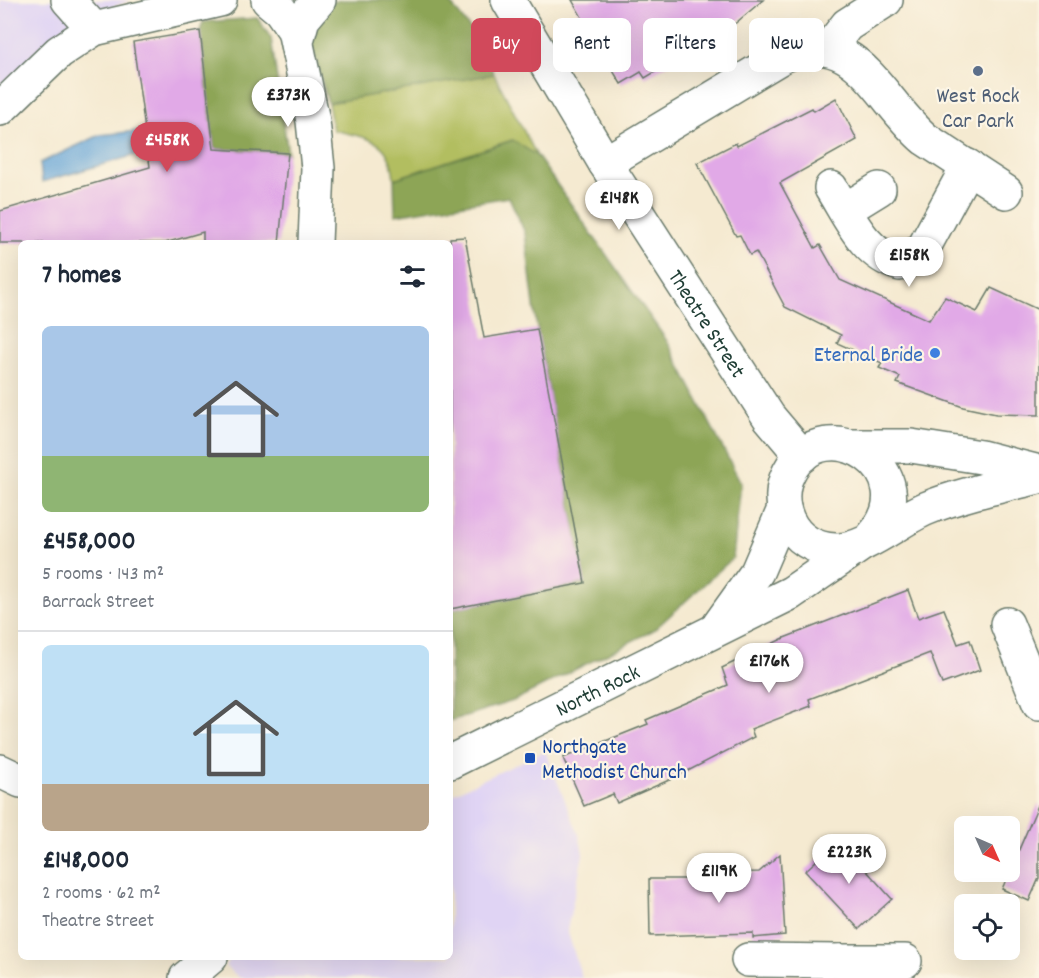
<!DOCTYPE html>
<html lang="en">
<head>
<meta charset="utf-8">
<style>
	body { margin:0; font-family:Dekko,sans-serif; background:#f6f6f7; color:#1f2937; height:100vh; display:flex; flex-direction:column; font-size:22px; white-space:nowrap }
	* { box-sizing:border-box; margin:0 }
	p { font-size:20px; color:#747a83 }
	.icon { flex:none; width:33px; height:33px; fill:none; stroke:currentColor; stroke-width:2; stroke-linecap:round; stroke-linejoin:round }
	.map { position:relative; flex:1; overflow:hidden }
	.details { position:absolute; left:18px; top:240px; width:435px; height:720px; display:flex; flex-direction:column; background:#fff; border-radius:9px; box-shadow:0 6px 24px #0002 }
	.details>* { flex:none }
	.banner { position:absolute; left:471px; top:18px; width:477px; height:54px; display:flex; gap:12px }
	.needle { width:39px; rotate:135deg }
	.fabs { position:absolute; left:954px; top:816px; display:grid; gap:12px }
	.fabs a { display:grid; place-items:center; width:66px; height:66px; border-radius:9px; background:#fff; box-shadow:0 6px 24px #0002; font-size:30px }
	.price { position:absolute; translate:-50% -51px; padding:0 14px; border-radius:21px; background:#fff; color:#222; font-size:20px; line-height:39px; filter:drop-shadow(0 2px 3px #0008) }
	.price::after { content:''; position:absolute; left:50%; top:36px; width:18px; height:14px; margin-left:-9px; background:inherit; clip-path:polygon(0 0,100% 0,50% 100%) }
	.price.selected { background:#d1495b; color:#fff }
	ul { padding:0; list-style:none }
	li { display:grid; align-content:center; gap:12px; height:318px; padding:0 24px }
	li+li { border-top:2px solid #e0e1e3 }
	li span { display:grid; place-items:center; height:186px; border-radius:9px; color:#555 }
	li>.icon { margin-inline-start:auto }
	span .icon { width:108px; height:108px; fill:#fffc; stroke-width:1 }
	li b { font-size:26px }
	h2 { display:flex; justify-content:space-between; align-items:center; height:72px; padding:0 24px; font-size:26px }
	.pill { padding:0 21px; border-radius:9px; background:#fff; box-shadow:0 6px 24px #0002; font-size:21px; line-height:54px }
	.pill.selected { background:#d1495b; color:#fff }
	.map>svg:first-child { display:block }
	.built { fill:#e0d4f4 }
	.green { fill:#b2be60; stroke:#687e4a; stroke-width:1.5 }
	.forest { fill:#8da556; stroke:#567145; stroke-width:1.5 }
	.water { fill:#65a4d7; stroke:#427086; stroke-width:1.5 }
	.building { fill:#e1a9e7 }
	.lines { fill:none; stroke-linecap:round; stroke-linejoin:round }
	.street-casing { stroke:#6a7a6b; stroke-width:36 }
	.secondary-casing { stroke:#6a7a6b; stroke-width:36 }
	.primary-casing { stroke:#6a7a6b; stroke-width:36 }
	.street { stroke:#fff; stroke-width:33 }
	.secondary { stroke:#fff; stroke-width:33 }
	.primary { stroke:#fff; stroke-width:33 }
	.service-dot { fill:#5c6f8a; stroke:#fcf5e5; stroke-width:2 }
	.shop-dot { fill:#3f7fe0; stroke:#fcf5e5; stroke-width:2 }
	.transit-dot { fill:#1a4fb4; stroke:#fcf5e5; stroke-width:2 }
	.labels { text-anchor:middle; stroke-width:4.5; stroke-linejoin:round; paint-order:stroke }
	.service-label { font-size:22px; fill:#4e5e75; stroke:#fcf5e5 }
	.street-label { font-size:22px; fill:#1f3d34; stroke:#fcf5e5 }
	.shop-label { font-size:22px; fill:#366cbe; stroke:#fcf5e5; text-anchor:end }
	.transit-label { font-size:22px; fill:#164399; stroke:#fcf5e5; text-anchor:start }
</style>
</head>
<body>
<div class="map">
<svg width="1039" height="978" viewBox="0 0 1039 978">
	<rect width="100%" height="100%" fill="#fcf5e5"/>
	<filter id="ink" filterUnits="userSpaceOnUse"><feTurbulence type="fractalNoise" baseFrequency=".0167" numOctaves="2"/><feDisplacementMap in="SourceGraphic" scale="12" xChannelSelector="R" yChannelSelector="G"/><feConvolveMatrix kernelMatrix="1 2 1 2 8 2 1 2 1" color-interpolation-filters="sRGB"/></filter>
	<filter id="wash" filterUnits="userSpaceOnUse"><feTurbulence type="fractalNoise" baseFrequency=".008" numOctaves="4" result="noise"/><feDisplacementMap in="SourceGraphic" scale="24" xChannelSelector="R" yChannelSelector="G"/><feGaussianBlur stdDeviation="1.35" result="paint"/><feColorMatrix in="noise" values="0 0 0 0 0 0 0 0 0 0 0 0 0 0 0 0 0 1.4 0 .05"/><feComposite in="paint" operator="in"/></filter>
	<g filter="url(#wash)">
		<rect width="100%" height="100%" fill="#f5ead1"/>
		<g class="built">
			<path d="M0,0H131L89,16L0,86Z"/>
			<path d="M545,751L579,835L583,854L567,930L582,978H240L225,966L232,957H450V795Z"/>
		</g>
		<path class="green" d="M494,74L537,156L512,140L394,179C391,138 367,138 333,130L328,103Z"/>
		<g class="forest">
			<path d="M344,0H448L471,30L494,74L328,103L301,7Z"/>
			<path d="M257,18L271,38L288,153L214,149L200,31L203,22Z"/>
			<path d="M513,140L537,156L667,341L741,483L733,558L654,630L513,701L450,721V609L585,583L537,329L525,233L509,197L395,215L394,179Z"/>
		</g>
		<path class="water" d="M156,129L160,148L42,182L40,163L100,135Z"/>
		<g id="blocks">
			<g class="building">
				<path d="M572,0H763L731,27L645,78L641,72L621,84L603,54L598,57L581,29L587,26Z"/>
				<path d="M200,31L214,149L288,153L279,243H203V232L165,243H0V211L150,167L133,42Z"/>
				<path d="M836,98L857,140L780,183L815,248L820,245L840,280L929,320L945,297L977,312L991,288L1039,310V415L996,414L963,407L897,383L900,377L879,368L882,363L837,343L841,335L785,307L756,252L750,255L740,235L736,236L697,163L736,143L737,146L812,108L814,111Z"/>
				<path d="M465,237L484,338L537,329L585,583L450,609V238Z"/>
				<path d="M908,590L918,618L944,609L958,644L970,640L980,670L942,684L930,653L809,699L811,706L751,729L754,737L676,777L617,803L613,794L584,806L563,758L648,724L646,720L728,685L722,668L784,638Z"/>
				<path d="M1039,803V878L1029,901L1002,889Z"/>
				<path d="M839,840L892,899L859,929L805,871Z"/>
				<path d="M780,854L785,935L753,938V933L650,936L649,879H696V873L759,872Z"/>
			</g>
		</g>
	</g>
	<g filter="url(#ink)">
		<use href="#blocks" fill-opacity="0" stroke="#6a7a6b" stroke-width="1.5"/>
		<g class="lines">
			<defs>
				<g id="street">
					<path d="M68,0L94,29"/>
					<path d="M268,0L280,10L294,30L313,121L318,168L315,243"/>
					<path d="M297,41L303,19L319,0"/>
					<path d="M829,48L847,25L886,0"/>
					<path d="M0,109L59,52L94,29L220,0"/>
					<path d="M605,163L783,56C856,24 878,99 925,139L1006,192"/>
					<path d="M831,188C850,218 864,254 900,264L923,249L968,166"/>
					<path d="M845,210L879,189"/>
					<path d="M1007,624L1039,703"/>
					<path d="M0,771L21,781"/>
					<path d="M748,960L840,961V978"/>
					<path d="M840,961H905"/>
				</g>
				<g id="secondary">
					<path id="s1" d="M508,0L605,163L769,417L802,456"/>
				</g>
				<g id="primary">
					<path d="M850,446H911L981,457L1039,472"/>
					<path d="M872,537C931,472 825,404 789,472C781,487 781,505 788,520C797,539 815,549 835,550C863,552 899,520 925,509C961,494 1001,486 1039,477"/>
					<path d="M719,625L757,572L784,509"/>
					<path id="s2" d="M450,762L791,593L858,547"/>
					<path d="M186,978L211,957"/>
				</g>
			</defs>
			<use href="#street" class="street-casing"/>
			<use href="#secondary" class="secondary-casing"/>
			<use href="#primary" class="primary-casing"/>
			<use href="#street" class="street"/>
			<use href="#secondary" class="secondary"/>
			<use href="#primary" class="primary"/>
		</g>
	</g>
	<circle class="service-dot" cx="978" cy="71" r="6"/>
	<circle class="shop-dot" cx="935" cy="353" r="6"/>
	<rect class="transit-dot" x="524" y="752" width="12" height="12" rx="3"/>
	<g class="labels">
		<g class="service-label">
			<text x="978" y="102">West Rock<tspan x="978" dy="25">Car Park</tspan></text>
		</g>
		<g class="street-label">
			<text dy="8" stroke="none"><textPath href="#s1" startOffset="380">Theatre Street</textPath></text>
			<text dy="8" stroke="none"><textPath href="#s2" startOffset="164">North Rock</textPath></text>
		</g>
		<g class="shop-label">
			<text x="923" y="361">Eternal Bride</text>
		</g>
		<g class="transit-label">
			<text x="542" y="753">Northgate<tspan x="542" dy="25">Methodist Church</tspan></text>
		</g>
	</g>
</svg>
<div class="fabs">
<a><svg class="needle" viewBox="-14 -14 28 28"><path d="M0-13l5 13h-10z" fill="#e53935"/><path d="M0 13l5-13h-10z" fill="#747a83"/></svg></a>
<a><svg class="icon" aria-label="locate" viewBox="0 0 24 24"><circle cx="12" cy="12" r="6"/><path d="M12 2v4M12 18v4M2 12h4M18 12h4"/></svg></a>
</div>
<b class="price" style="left:288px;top:128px">£373K</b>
<b class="price selected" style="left:167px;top:173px">£458K</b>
<b class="price" style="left:619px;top:231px">£148K</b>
<b class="price" style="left:909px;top:288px">£158K</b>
<b class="price" style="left:769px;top:694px">£176K</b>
<b class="price" style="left:849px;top:885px">£223K</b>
<b class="price" style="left:719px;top:904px">£119K</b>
<div class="banner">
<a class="pill selected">Buy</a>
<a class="pill">Rent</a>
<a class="pill">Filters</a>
<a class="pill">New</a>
</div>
<section class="details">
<h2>7 homes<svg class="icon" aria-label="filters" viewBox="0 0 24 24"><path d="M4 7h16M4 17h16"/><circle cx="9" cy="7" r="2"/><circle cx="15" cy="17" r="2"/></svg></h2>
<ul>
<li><span style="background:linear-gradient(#a9c7e8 70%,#8fb573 0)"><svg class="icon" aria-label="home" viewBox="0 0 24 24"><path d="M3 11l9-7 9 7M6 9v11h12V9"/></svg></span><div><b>£458,000</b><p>5 rooms · 143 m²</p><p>Barrack Street</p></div></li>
<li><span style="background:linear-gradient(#bfe0f5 75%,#b9a48a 0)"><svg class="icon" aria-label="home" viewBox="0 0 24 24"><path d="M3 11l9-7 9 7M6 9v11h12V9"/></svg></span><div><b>£148,000</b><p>2 rooms · 62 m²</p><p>Theatre Street</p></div></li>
</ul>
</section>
</div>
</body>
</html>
